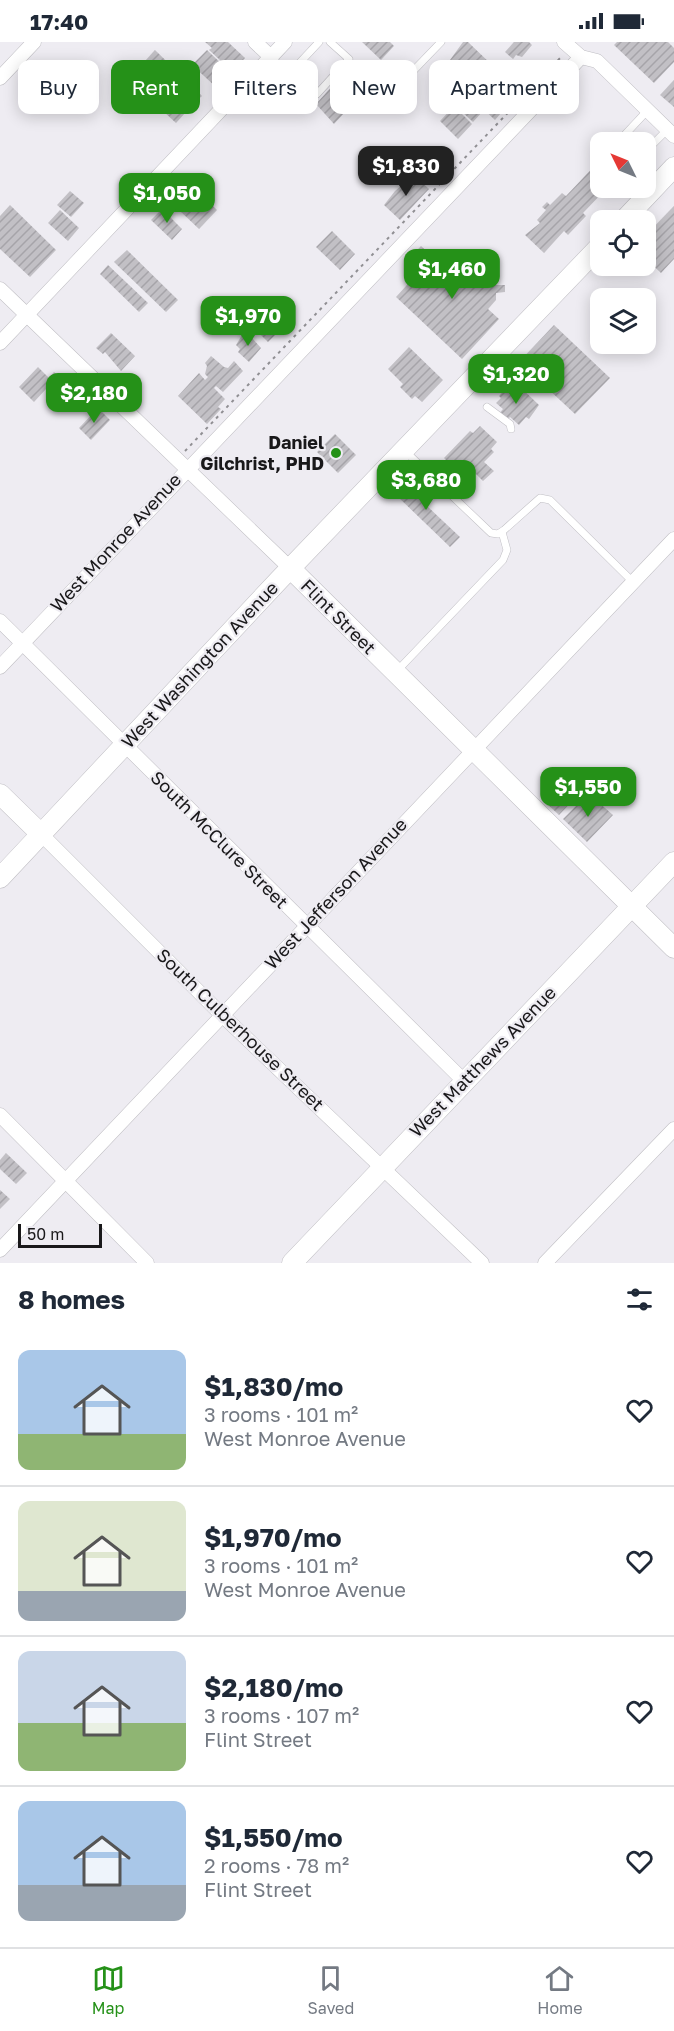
<!DOCTYPE html>
<html lang="en">
<head>
<meta charset="utf-8">
<style>
	body { margin:0; font-family:"Golos Text",sans-serif; background:#f6f6f7; color:#1f2937; height:100vh; display:flex; flex-direction:column; font-size:22px; white-space:nowrap }
	* { box-sizing:border-box; margin:0 }
	p { font-size:20px; color:#747a83 }
	.icon { flex:none; width:33px; height:33px; fill:none; stroke:currentColor; stroke-width:2; stroke-linecap:round; stroke-linejoin:round }
	.map { position:relative; height:1221px; overflow:hidden }
	.details { display:flex; flex-direction:column; background:#fff; flex:1 }
	.details>* { flex:none }
	.banner { position:absolute; left:18px; top:18px; width:639px; height:54px; display:flex; gap:12px }
	.needle { width:39px; rotate:313deg }
	.controls { position:absolute; left:590px; top:90px; display:grid; gap:12px }
	.controls a { display:grid; place-items:center; width:66px; height:66px; border-radius:12px; background:#fff; box-shadow:0 3px 15px #0003; font-size:30px }
	.scale { position:absolute; left:18px; bottom:15px; width:84px; box-sizing:border-box; padding-left:6px; border:3px solid #19181a; border-top:0; font-size:16px; line-height:21px; white-space:nowrap; color:#19181a; -webkit-text-stroke:4px #eeecf2; paint-order:stroke }
	.price { position:absolute; translate:-50% -51px; padding:0 14px; border-radius:12px; background:#259118; color:#fff; font-size:20px; line-height:39px; filter:drop-shadow(0 2px 3px #0008) }
	.price::after { content:''; position:absolute; left:50%; top:36px; width:18px; height:14px; margin-left:-9px; background:inherit; clip-path:polygon(0 0,100% 0,50% 100%) }
	.price.active { background:#222; color:#fff }
	ul { padding:0; list-style:none }
	li { display:flex; align-items:center; gap:18px; height:150px; padding:0 18px }
	li+li { border-top:2px solid #e0e1e3 }
	li span { display:grid; place-items:center; flex:none; width:168px; height:120px; border-radius:12px; color:#555 }
	li>.icon { margin-inline-start:auto }
	span .icon { width:72px; height:72px; fill:#fffc; stroke-width:1 }
	li b { font-size:26px }
	h2 { display:flex; justify-content:space-between; align-items:center; height:72px; padding:0 18px; font-size:26px }
	.chip { padding:0 21px; border-radius:12px; background:#fff; box-shadow:0 3px 15px #0003; font-size:21px; line-height:54px }
	.chip.active { background:#259118; color:#fff }
	.status { display:flex; justify-content:space-between; align-items:center; height:42px; padding:0 30px; background:#fff; direction:ltr }
	.status svg { height:16px; fill:currentColor }
	.dock { display:flex; justify-content:space-around; align-items:center; height:84px; border-top:2px solid #e0e1e3; background:#fff; font-size:16px; color:#747a83 }
	.dock a { display:grid; justify-items:center; gap:3px }
	.dock .active { color:#259118 }
	.map>svg:first-child { display:block }
	.building { fill:url(#building-hatch) }
	.lines { fill:none; stroke-linecap:round; stroke-linejoin:round }
	.lane-casing { stroke:#c0bfc4; stroke-width:8 }
	.street-casing { stroke:#c0bfc4; stroke-width:15 }
	.secondary-casing { stroke:#c0bfc4; stroke-width:21 }
	.path { stroke:#908f93; stroke-width:2; stroke-dasharray:3 4.5; stroke-linecap:butt }
	.lane { stroke:#fff; stroke-width:7 }
	.street { stroke:#fff; stroke-width:14 }
	.secondary { stroke:#fff; stroke-width:20 }
	.poi-dot { fill:#259118; stroke:#eeecf2; stroke-width:2 }
	.labels { text-anchor:middle; stroke-width:4.5; stroke-linejoin:round; paint-order:stroke }
	.poi-label { font-size:18px; font-weight:bold; fill:#19181a; stroke:#eeecf2; text-anchor:end }
	.street-label { font-size:18px; fill:#19181a; stroke:#eeecf2 }
</style>
</head>
<body>
<div class="status"><b>17:40</b><svg viewBox="0 0 49 12"><path d="M0 12V9h3v3zM5 12V6h3v6zM10 12V3h3v9zM15 12V0h3v12zM26 1h20v11H26zM47 4h2v5h-2z"/></svg></div>
<div class="map">
<svg width="674" height="1221" viewBox="0 0 674 1221">
	<defs>
		<pattern id="building-hatch" width="6" height="6" patternUnits="userSpaceOnUse" patternTransform="scale(1.5)"><rect width="6" height="6" fill="#c2c0c5"/><path d="M-1 1l2-2M0 6l6-6M5 7l2-2" fill="none" stroke="#a6a4a9"/></pattern>
	</defs>
	<rect width="100%" height="100%" fill="#eeecf2"/>
	<g class="building">
		<path d="M205,0H228L245,16L232,29L209,8L212,6Z"/>
		<path d="M362,0H390L394,4L381,18Z"/>
		<path d="M463,0H468L493,24L499,19L505,24L508,21L527,42L523,47L518,41L508,52L513,57L495,78L477,61L485,53L481,47L450,18Z"/>
		<path d="M514,0H529L532,3L522,15L516,13L513,17L505,10Z"/>
		<path d="M617,0H668L674,6V20L654,41L614,3Z"/>
		<path d="M155,8L202,54L191,64L145,19Z"/>
		<path d="M207,8L230,30L216,45L192,23Z"/>
		<path d="M360,30L372,41L334,82L316,62L334,42L342,50Z"/>
		<path d="M674,38V65L660,53Z"/>
		<path d="M161,46L186,70L176,81L150,57Z"/>
		<path d="M470,57L483,69L473,80L460,68Z"/>
		<path d="M454,64L472,82L458,97L440,79Z"/>
		<path d="M600,118V146H607L583,171L586,174L568,193L564,189L544,211L525,193L540,181L537,178L546,168L542,165L547,160L550,163L562,151L566,154Z"/>
		<path d="M414,133L429,147L400,178L384,163L395,149Z"/>
		<path d="M197,148L217,168L199,187L179,168Z"/>
		<path d="M70,149L84,161L71,175L57,163Z"/>
		<path d="M10,163L56,208L30,235L0,207V174Z"/>
		<path d="M674,164V217L661,231L645,216V194Z"/>
		<path d="M162,167L182,187L172,198L151,178Z"/>
		<path d="M60,168L79,186L68,199L48,181Z"/>
		<path d="M332,189L355,212L340,228L316,205Z"/>
		<path d="M421,204L450,231L458,223L480,222L495,236V243H505V250L496,251V258L488,267L499,277L462,317L396,255L416,233L404,222Z"/>
		<path d="M127,208L178,258L166,270L114,220Z"/>
		<path d="M108,223L148,261L139,270L100,232Z"/>
		<path d="M265,275L270,280L273,277L281,287L268,300L256,288Z"/>
		<path d="M554,283L610,336L575,372L519,320Z"/>
		<path d="M245,288L261,306L249,320L238,310L240,307L236,303Z"/>
		<path d="M111,291L135,314L121,329L105,310L103,312L96,306Z"/>
		<path d="M409,305L443,338L422,360L415,354L412,357L400,345L403,342L388,327Z"/>
		<path d="M211,314L224,325L228,326L234,319L243,329L223,350L216,344L214,346L225,357L218,365L221,367L207,382L178,354L199,331L205,338L208,335L205,332L207,324L205,321Z"/>
		<path d="M38,325L49,336L54,330L58,334L34,360L19,345Z"/>
		<path d="M516,341L539,363L529,377L526,375L519,383L510,375L504,381L497,374L503,367L496,361L501,356L499,354L506,346L509,348Z"/>
		<path d="M98,366L110,378L91,398L79,386Z"/>
		<path d="M480,384L497,400L491,407L494,410L484,420L494,429L483,439L474,430L456,442L440,426L447,419L444,416L470,389L473,391Z"/>
		<path d="M335,392L356,413L338,431L317,410Z"/>
		<path d="M413,436L434,456L427,464L460,495L450,505L396,453Z"/>
		<path d="M561,736L579,752L559,773L545,760L558,746L554,743Z"/>
		<path d="M586,754L594,762L597,759L613,773L587,800L563,777Z"/>
		<path d="M6,1111L27,1131L16,1142L0,1127V1118Z"/>
		<path d="M0,1148L10,1157L0,1167Z"/>
	</g>
	<g class="lines">
		<defs>
			<g id="lane">
				<path d="M271,15L282,26L292,29L319,0"/>
				<path d="M292,29L317,52L349,17L330,0"/>
				<path d="M390,53L441,0"/>
				<path d="M619,99L647,69"/>
				<path d="M645,110L667,88"/>
				<path d="M645,129L657,140"/>
				<path d="M487,365L510,382L511,387"/>
				<path d="M406,410L491,491L498,492L504,488L540,456L550,458L633,540"/>
				<path d="M396,630L503,518L507,508L502,490"/>
			</g>
			<g id="street">
				<path d="M255,0L271,15"/>
				<path d="M564,0L581,15L597,19L674,94"/>
				<path d="M0,36L34,0"/>
				<path d="M0,247L290,526"/>
				<path d="M0,301L285,0"/>
				<path d="M0,579L465,1040"/>
				<path d="M0,625L581,15"/>
				<path d="M41,792L222,973L482,1221"/>
				<path d="M0,1073L147,1221"/>
				<path d="M0,1208L674,497"/>
				<path d="M545,1221L674,1087"/>
			</g>
			<g id="secondary">
				<path d="M624,178L674,125"/>
				<path d="M290,526L674,906"/>
				<path d="M0,752L41,792"/>
				<path d="M0,836L279,538L600,204"/>
				<path d="M292,1221L674,820"/>
			</g>
		</defs>
		<use href="#lane" class="lane-casing"/>
		<use href="#street" class="street-casing"/>
		<use href="#secondary" class="secondary-casing"/>
		<g class="path">
			<path d="M629,146H630"/>
			<path d="M185,409L562,14"/>
		</g>
		<use href="#lane" class="lane"/>
		<use href="#street" class="street"/>
		<use href="#secondary" class="secondary"/>
	</g>
	<circle class="poi-dot" cx="336" cy="411" r="6"/>
	<g class="labels">
		<g class="poi-label">
			<text x="324" y="407">Daniel<tspan x="324" dy="21">Gilchrist, PHD</tspan></text>
		</g>
		<g class="street-label">
			<text transform="translate(116 501) rotate(-47)" y="6">West Monroe Avenue</text>
			<text transform="translate(338 575) rotate(45)" y="6">Flint Street</text>
			<text transform="translate(200 623) rotate(-47)" y="6">West Washington Avenue</text>
			<text transform="translate(219 798) rotate(45)" y="6">South McClure Street</text>
			<text transform="translate(336 852) rotate(-47)" y="6">West Jefferson Avenue</text>
			<text transform="translate(240 988) rotate(44)" y="6">South Culberhouse Street</text>
			<text transform="translate(483 1020) rotate(-46)" y="6">West Matthews Avenue</text>
		</g>
	</g>
</svg>
<div class="controls">
<a><svg class="needle" viewBox="-14 -14 28 28"><path d="M0-13l5 13h-10z" fill="#e53935"/><path d="M0 13l5-13h-10z" fill="#747a83"/></svg></a>
<a><svg class="icon" aria-label="locate" viewBox="0 0 24 24"><circle cx="12" cy="12" r="6"/><path d="M12 2v4M12 18v4M2 12h4M18 12h4"/></svg></a>
<a><svg class="icon" aria-label="layers" viewBox="0 0 24 24"><path d="M12 4l9 5-9 5-9-5zM3 14l9 5 9-5"/></svg></a>
</div>
<div class="scale">50 m</div>
<b class="price active" style="left:406px;top:155px">$1,830</b>
<b class="price" style="left:167px;top:182px">$1,050</b>
<b class="price" style="left:452px;top:258px">$1,460</b>
<b class="price" style="left:248px;top:305px">$1,970</b>
<b class="price" style="left:516px;top:363px">$1,320</b>
<b class="price" style="left:94px;top:382px">$2,180</b>
<b class="price" style="left:426px;top:469px">$3,680</b>
<b class="price" style="left:588px;top:776px">$1,550</b>
<div class="banner">
<a class="chip">Buy</a>
<a class="chip active">Rent</a>
<a class="chip">Filters</a>
<a class="chip">New</a>
<a class="chip">Apartment</a>
</div>
</div>
<section class="details">
<h2>8 homes<svg class="icon" aria-label="filters" viewBox="0 0 24 24"><path d="M4 7h16M4 17h16"/><circle cx="9" cy="7" r="2"/><circle cx="15" cy="17" r="2"/></svg></h2>
<ul>
<li><span style="background:linear-gradient(#a9c7e8 70%,#8fb573 0)"><svg class="icon" aria-label="home" viewBox="0 0 24 24"><path d="M3 11l9-7 9 7M6 9v11h12V9"/></svg></span><div><b>$1,830/mo</b><p>3 rooms · 101 m²</p><p>West Monroe Avenue</p></div><svg class="icon" aria-label="heart" viewBox="0 0 24 24"><path d="M12 20l-8-8c-3-5 5-10 8-4 3-6 11-1 8 4z"/></svg></li>
<li><span style="background:linear-gradient(#dfe7d0 75%,#9aa5b1 0)"><svg class="icon" aria-label="home" viewBox="0 0 24 24"><path d="M3 11l9-7 9 7M6 9v11h12V9"/></svg></span><div><b>$1,970/mo</b><p>3 rooms · 101 m²</p><p>West Monroe Avenue</p></div><svg class="icon" aria-label="heart" viewBox="0 0 24 24"><path d="M12 20l-8-8c-3-5 5-10 8-4 3-6 11-1 8 4z"/></svg></li>
<li><span style="background:linear-gradient(#c9d6e8 60%,#8fb573 0)"><svg class="icon" aria-label="home" viewBox="0 0 24 24"><path d="M3 11l9-7 9 7M6 9v11h12V9"/></svg></span><div><b>$2,180/mo</b><p>3 rooms · 107 m²</p><p>Flint Street</p></div><svg class="icon" aria-label="heart" viewBox="0 0 24 24"><path d="M12 20l-8-8c-3-5 5-10 8-4 3-6 11-1 8 4z"/></svg></li>
<li><span style="background:linear-gradient(#a9c7e8 70%,#9aa5b1 0)"><svg class="icon" aria-label="home" viewBox="0 0 24 24"><path d="M3 11l9-7 9 7M6 9v11h12V9"/></svg></span><div><b>$1,550/mo</b><p>2 rooms · 78 m²</p><p>Flint Street</p></div><svg class="icon" aria-label="heart" viewBox="0 0 24 24"><path d="M12 20l-8-8c-3-5 5-10 8-4 3-6 11-1 8 4z"/></svg></li>
</ul>
</section>
<nav class="dock">
<a class="active"><svg class="icon" aria-label="map" viewBox="0 0 24 24"><path d="M3 6l6-2 6 2 6-2v14l-6 2-6-2-6 2zM9 4v14M15 6v14"/></svg>Map</a>
<a><svg class="icon" aria-label="saved" viewBox="0 0 24 24"><path d="M7 4h10v16l-5-4-5 4z"/></svg>Saved</a>
<a><svg class="icon" aria-label="home" viewBox="0 0 24 24"><path d="M3 11l9-7 9 7M6 9v11h12V9"/></svg>Home</a>
</nav>
</body>
</html>
